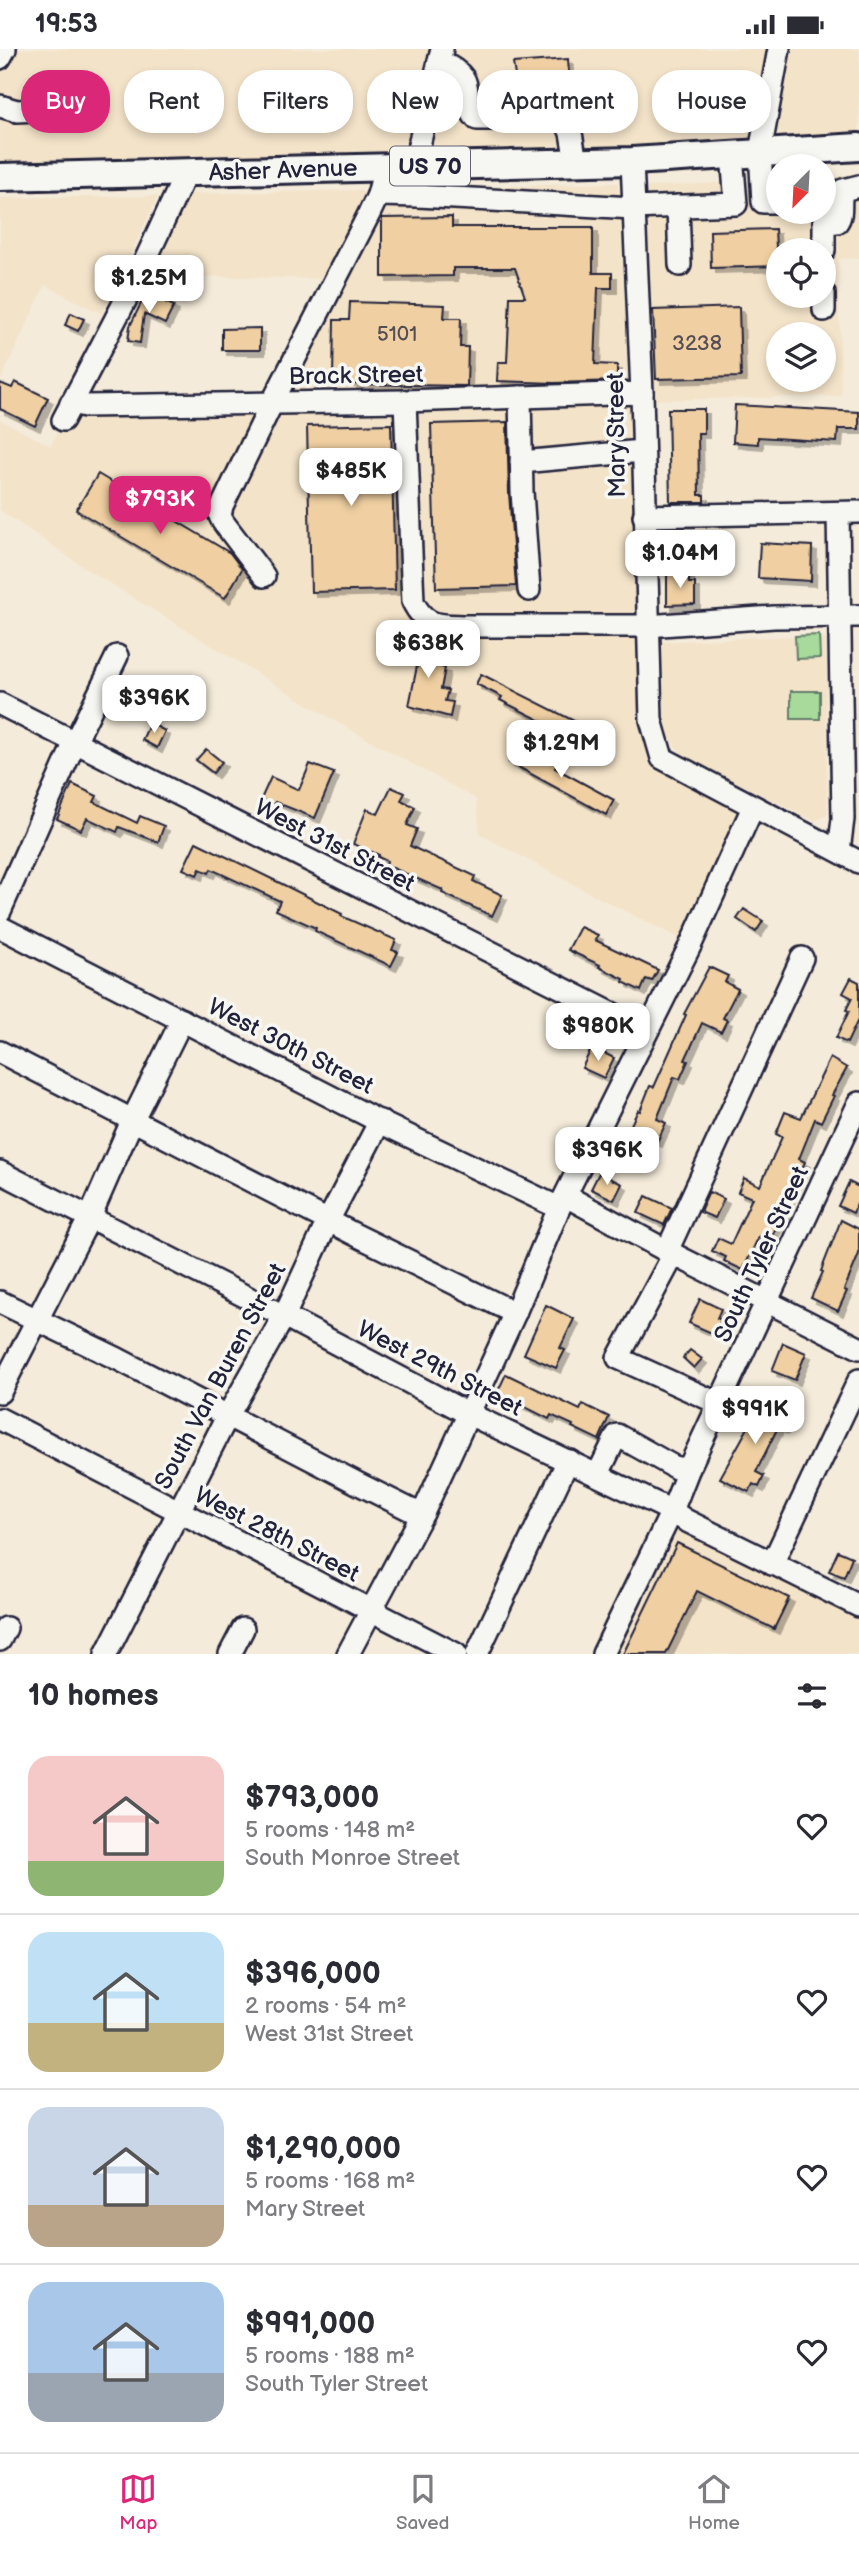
<!DOCTYPE html>
<html lang="en">
<head>
<meta charset="utf-8">
<style>
	body { margin:0; font-family:"Balsamiq Sans",sans-serif; background:#f7f7f7; color:#2b2b33; height:100vh; display:flex; flex-direction:column; font-size:26px; white-space:nowrap }
	* { box-sizing:border-box; margin:0 }
	p { font-size:23px; color:#7c7c81 }
	.icon { flex:none; width:38px; height:38px; fill:none; stroke:currentColor; stroke-width:2; stroke-linecap:round; stroke-linejoin:round }
	.map { position:relative; height:1605px; overflow:hidden }
	.drawer { display:flex; flex-direction:column; background:#fff; flex:1 }
	.drawer>* { flex:none }
	.hud { position:absolute; left:21px; top:21px; width:817px; height:63px; display:flex; gap:14px }
	.needle { width:46px; rotate:204deg }
	.fabs { position:absolute; left:766px; top:105px; display:grid; gap:14px }
	.fabs a { display:grid; place-items:center; width:70px; height:70px; border-radius:50%; background:#fff; box-shadow:0 4px 10px #0003; font-size:35px }
	.price { position:absolute; translate:-50% -60px; padding:0 16px; border-radius:14px; background:#fff; color:#222; font-size:23px; line-height:46px; filter:drop-shadow(0 2px 4px #0008) }
	.price::after { content:''; position:absolute; left:50%; top:42px; width:21px; height:16px; margin-left:-10px; background:inherit; clip-path:polygon(0 0,100% 0,50% 100%) }
	.price.active { background:#db2777; color:#fff }
	ul { padding:0; list-style:none }
	li { display:flex; align-items:center; gap:21px; height:175px; padding:0 28px }
	li+li { border-top:2px solid #e1e1e2 }
	li span { display:grid; place-items:center; flex:none; width:196px; height:140px; border-radius:21px; color:#555 }
	li>.icon { margin-inline-start:auto }
	span .icon { width:84px; height:84px; fill:#fffc; stroke-width:1 }
	li b { font-size:30px }
	h2 { display:flex; justify-content:space-between; align-items:center; height:84px; padding:0 28px; font-size:30px }
	.pill { padding:0 24px; border-radius:28px; background:#fff; box-shadow:0 4px 10px #0003; font-size:24px; line-height:63px }
	.pill.active { background:#db2777; color:#fff }
	.status { display:flex; justify-content:space-between; align-items:center; height:49px; padding:0 35px; background:#fff; direction:ltr }
	.status svg { height:19px; fill:currentColor }
	.tabs { display:flex; justify-content:space-around; align-items:center; height:98px; border-top:2px solid #e1e1e2; background:#fff; font-size:19px; color:#7c7c81 }
	.tabs a { display:grid; justify-items:center; gap:4px }
	.tabs .active { color:#db2777 }
	.map>svg:first-child { display:block }
	.built { fill:#f3e3c9; fill-rule:evenodd }
	.green { fill:#a7da9b; stroke:#647e6b; stroke-width:2 }
	.building { fill:#f0d0a2; stroke:#22223b; stroke-width:2; filter:url(#shadow) }
	.lines { fill:none; stroke-linecap:round; stroke-linejoin:round }
	.minor-casing { stroke:#22223b; stroke-width:26 }
	.major-casing { stroke:#22223b; stroke-width:32 }
	.minor { stroke:#f6f6f2; stroke-width:21 }
	.major { stroke:#f6f6f2; stroke-width:26 }
	.labels { text-anchor:middle; stroke-width:7; stroke-linejoin:round; paint-order:stroke }
	.number-label { font-size:21px; fill:#564e55 }
	.shield { fill:#f6f6f2; stroke:#626272; stroke-width:2 }
	.shield-label { font-size:23px; font-weight:bold; fill:#22223b }
	.street-label { font-size:24px; fill:#22223b; stroke:#f6f6f2 }
</style>
</head>
<body>
<div class="status"><b>19:53</b><svg viewBox="0 0 49 12"><path d="M0 12V9h3v3zM5 12V6h3v6zM10 12V3h3v9zM15 12V0h3v12zM26 1h20v11H26zM47 4h2v5h-2z"/></svg></div>
<div class="map">
<svg width="859" height="1605" viewBox="0 0 859 1605">
	<defs>
		<filter id="shadow"><feDropShadow dx="5" dy="5" stdDeviation="0" flood-color="#0004"/></filter>
	</defs>
	<rect width="100%" height="100%" fill="#f4ebda"/>
	<filter id="ink" filterUnits="userSpaceOnUse"><feTurbulence type="fractalNoise" baseFrequency=".0143" numOctaves="2"/><feDisplacementMap in="SourceGraphic" scale="14" xChannelSelector="R" yChannelSelector="G"/><feConvolveMatrix kernelMatrix="1 2 1 2 8 2 1 2 1" color-interpolation-filters="sRGB"/></filter>
	<g filter="url(#ink)">
		<g class="built">
			<path d="M0,0H859V98L0,130Z"/>
			<path d="M859,126V209L838,210L841,347L650,351L648,138L779,131V163H824V128ZM779,201H824V247H779ZM779,285H824V331H779Z"/>
			<path d="M618,134L630,340L639,574L655,692L753,758L691,895L595,847L480,785L476,750L340,675L88,521L0,461V371L51,397L71,354H272L389,141Z"/>
			<path d="M360,141L368,148L335,230L150,226L190,145Z"/>
			<path d="M158,147L102,265L45,236L0,333V149Z"/>
			<path d="M819,586L826,590L827,766L815,772L683,707L665,683L662,593Z"/>
			<path d="M672,1464L859,1557V1605H603Z"/>
		</g>
		<g class="green">
			<path d="M819,586L820,609L796,610L795,587Z"/>
			<rect x="791" y="642" width="29" height="28"/>
		</g>
		<g class="building">
			<path d="M568,10L569,25H565L555,37L528,38L515,27L513,14Z"/>
			<path d="M452,168V178H593V224H612V239H598L595,315L617,316V332L554,334L497,332L498,313H507L510,248H525L515,219H453V227L382,228V169Z"/>
			<path d="M775,180L777,217L711,219L710,182Z"/>
			<path d="M146,244L174,257L165,275L144,265L140,294L128,292L130,277Z"/>
			<path d="M350,253L445,256L444,269H461L460,298H468L467,337L352,335V332L333,331L334,271H349Z"/>
			<path d="M739,258L741,328L656,330L653,261Z"/>
			<path d="M71,264L84,270L78,282L65,276Z"/>
			<path d="M260,279V301H222V280Z"/>
			<path d="M15,333L48,349L35,377L0,360V334L12,339Z"/>
			<path d="M735,356L859,363V380H838L837,393L758,388V395L733,393Z"/>
			<path d="M668,360H704V384H698L699,446H704V453H670Z"/>
			<path d="M507,373L509,444L516,537L436,539L431,375Z"/>
			<path d="M391,375L395,541L311,543L307,377Z"/>
			<path d="M98,425L230,504L242,520L225,549L76,461Z"/>
			<path d="M760,494L812,497L811,532L758,529Z"/>
			<path d="M667,524H689V534H695V555L667,556Z"/>
			<path d="M403,591L441,598L437,617L445,619L441,640L448,641L445,652L453,653L450,668L409,657L419,607L401,603Z"/>
			<path d="M481,625L584,677L577,690L500,651L502,648L476,635Z"/>
			<path d="M150,674L165,682L157,699L142,691Z"/>
			<path d="M517,698L543,712L547,704L559,711L555,719L614,751L606,766L509,713Z"/>
			<path d="M206,700L222,713L213,724L196,711Z"/>
			<path d="M310,715L334,724L315,769L275,753L273,756L261,750L271,728L299,741Z"/>
			<path d="M72,735L97,747L94,753L137,774L140,767L164,777L158,793L119,778L117,783L87,769L81,781L57,770Z"/>
			<path d="M391,738L405,744L401,751L415,758L407,776L417,780L410,797L475,827L473,832L502,846L492,867L442,844L443,841L386,816L387,812L378,808L379,806L353,795L367,760L378,765Z"/>
			<path d="M196,793L280,834L342,865L341,867L396,891L392,901L398,903L391,917L315,882L316,879L276,861L280,852L211,820L209,824L200,820L197,826L183,820Z"/>
			<path d="M744,860L763,872L756,883L737,870Z"/>
			<path d="M580,878L598,886L595,891L658,921L652,932L646,930L641,942L623,933L624,930L599,918L600,916L568,901Z"/>
			<path d="M709,918L728,927L725,933L738,940L723,969L727,971L721,983L702,974L685,1011L688,1012L680,1030L674,1028L657,1070L666,1074L657,1093L629,1080L638,1061L640,1062L650,1037L654,1038L686,966L684,965Z"/>
			<path d="M851,929L859,933V969L847,994L836,989L849,962L846,961L852,949L843,944Z"/>
			<path d="M592,998L614,1009L604,1029L582,1019Z"/>
			<path d="M830,1009L847,1019L832,1046L834,1047L821,1073L815,1070L799,1110L805,1113L770,1192L759,1187L743,1221L724,1212L726,1208L712,1202L718,1189L731,1195L752,1149L738,1143L744,1129L760,1137L782,1088L776,1085L785,1063L801,1069Z"/>
			<path d="M599,1124L622,1135L614,1151L591,1140Z"/>
			<path d="M849,1133L859,1138V1151L853,1164L838,1157Z"/>
			<path d="M709,1143L724,1150L715,1169L700,1163Z"/>
			<path d="M646,1147L672,1159L664,1176L638,1164Z"/>
			<path d="M841,1171L859,1180V1205L844,1241L847,1242L838,1262L811,1249L823,1223L821,1222Z"/>
			<path d="M700,1250L721,1260L717,1269L721,1271L714,1285L689,1274Z"/>
			<path d="M546,1256L574,1270L560,1299L565,1301L556,1319L524,1305Z"/>
			<path d="M783,1294L806,1304L795,1331L772,1322Z"/>
			<path d="M690,1301L702,1310L694,1319L683,1309Z"/>
			<path d="M506,1325L580,1361L583,1355L609,1368L599,1391L572,1378L573,1376L551,1366L549,1370L497,1344Z"/>
			<path d="M764,1349L791,1360L783,1380L778,1378L756,1423L764,1427L759,1438L753,1435L749,1443L720,1429L749,1377L752,1378Z"/>
			<path d="M677,1494L789,1549L774,1580L697,1542L666,1605H623Z"/>
			<path d="M838,1502L852,1508L844,1528L829,1522Z"/>
		</g>
		<g class="lines">
			<defs>
				<g id="minor">
					<path d="M442,0L414,117L418,147L633,159L736,155L732,105"/>
					<path d="M779,0L760,103L763,153H779"/>
					<path d="M0,9L5,0"/>
					<path d="M439,12C485,33 454,44 477,70H565L571,84L576,113"/>
					<path d="M0,57L17,62L96,58"/>
					<path d="M632,112L642,344L651,671L662,709L859,813"/>
					<path d="M378,146L418,147"/>
					<path d="M678,157L680,216"/>
					<path d="M824,163V201"/>
					<path d="M824,174L837,173C844,164 838,151 843,141L859,137"/>
					<path d="M824,245V261"/>
					<path d="M520,348L522,443L529,541"/>
					<path d="M405,352L413,553C425,577 437,576 462,577H647L774,568L859,567"/>
					<path d="M71,354L85,357L405,352L642,344"/>
					<path d="M63,371L137,229L186,124"/>
					<path d="M521,413L642,402"/>
					<path d="M838,464L843,770L839,802"/>
					<path d="M644,467L859,463"/>
					<path d="M264,527L223,473L220,467L222,457L272,354L369,165L378,146L385,118"/>
					<path d="M0,655L647,982"/>
					<path d="M0,862L75,693L117,607"/>
					<path d="M0,878L388,1077L559,1159"/>
					<path d="M0,1003L354,1185L515,1264"/>
					<path d="M0,1123L284,1267L467,1364L672,1462L685,1471L859,1557"/>
					<path d="M566,1147L667,1202L859,1299"/>
					<path d="M667,1202L802,909"/>
					<path d="M674,1205L618,1309L720,1355"/>
					<path d="M0,1253L118,1310L357,1434L411,1461L423,1464"/>
					<path d="M0,1343L90,1168L132,1072L182,971"/>
					<path d="M0,1370L456,1605"/>
					<path d="M598,1425L617,1386L676,1419H689"/>
					<path d="M772,1515L859,1331"/>
					<path d="M0,1591L6,1579"/>
					<path d="M106,1605L227,1368L284,1267L328,1172L380,1072"/>
					<path d="M230,1605L243,1580"/>
					<path d="M348,1605L423,1464L515,1264L559,1159L691,895L753,758"/>
					<path d="M477,1605L565,1418L570,1412"/>
					<path d="M603,1605L672,1462L689,1419L859,1054"/>
				</g>
				<path id="major" d="M0,128L632,112L859,98"/>
			</defs>
			<use href="#minor" class="minor-casing"/>
			<use href="#major" class="major-casing"/>
			<use href="#minor" class="minor"/>
			<use href="#major" class="major"/>
		</g>
	</g>
	<g class="labels">
		<g class="number-label">
			<text x="397" y="292">5101</text>
			<text x="697" y="301">3238</text>
		</g>
		<rect class="shield" x="390" y="97.5" width="80" height="39" rx="5"/>
		<g class="shield-label">
			<text x="430" y="125">US 70</text>
		</g>
		<g class="street-label">
			<text transform="translate(283 121) rotate(-2)" y="8">Asher Avenue</text>
			<text transform="translate(356 326) rotate(-1)" y="8">Brack Street</text>
			<text transform="translate(616 386) rotate(-91)" y="8">Mary Street</text>
			<text transform="translate(335 796) rotate(27)" y="8">West 31st Street</text>
			<text transform="translate(291 997) rotate(27)" y="8">West 30th Street</text>
			<text transform="translate(761 1205) rotate(-65)" y="8">South Tyler Street</text>
			<text transform="translate(440 1319) rotate(27)" y="8">West 29th Street</text>
			<text transform="translate(220 1327) rotate(-62)" y="8">South Van Buren Street</text>
			<text transform="translate(277 1485) rotate(27)" y="8">West 28th Street</text>
		</g>
	</g>
</svg>
<div class="fabs">
<a><svg class="needle" viewBox="-14 -14 28 28"><path d="M0-13l5 13h-10z" fill="#e53935"/><path d="M0 13l5-13h-10z" fill="#7c7c81"/></svg></a>
<a><svg class="icon" aria-label="locate" viewBox="0 0 24 24"><circle cx="12" cy="12" r="6"/><path d="M12 2v4M12 18v4M2 12h4M18 12h4"/></svg></a>
<a><svg class="icon" aria-label="layers" viewBox="0 0 24 24"><path d="M12 4l9 5-9 5-9-5zM3 14l9 5 9-5"/></svg></a>
</div>
<b class="price" style="left:149px;top:266px">$1.25M</b>
<b class="price" style="left:351px;top:459px">$485K</b>
<b class="price active" style="left:160px;top:487px">$793K</b>
<b class="price" style="left:680px;top:541px">$1.04M</b>
<b class="price" style="left:428px;top:631px">$638K</b>
<b class="price" style="left:154px;top:686px">$396K</b>
<b class="price" style="left:561px;top:731px">$1.29M</b>
<b class="price" style="left:598px;top:1014px">$980K</b>
<b class="price" style="left:607px;top:1138px">$396K</b>
<b class="price" style="left:755px;top:1397px">$991K</b>
<div class="hud">
<a class="pill active">Buy</a>
<a class="pill">Rent</a>
<a class="pill">Filters</a>
<a class="pill">New</a>
<a class="pill">Apartment</a>
<a class="pill">House</a>
</div>
</div>
<section class="drawer">
<h2>10 homes<svg class="icon" aria-label="filters" viewBox="0 0 24 24"><path d="M4 7h16M4 17h16"/><circle cx="9" cy="7" r="2"/><circle cx="15" cy="17" r="2"/></svg></h2>
<ul>
<li><span style="background:linear-gradient(#f6c9c9 75%,#8fb573 0)"><svg class="icon" aria-label="home" viewBox="0 0 24 24"><path d="M3 11l9-7 9 7M6 9v11h12V9"/></svg></span><div><b>$793,000</b><p>5 rooms · 148 m²</p><p>South Monroe Street</p></div><svg class="icon" aria-label="heart" viewBox="0 0 24 24"><path d="M12 20l-8-8c-3-5 5-10 8-4 3-6 11-1 8 4z"/></svg></li>
<li><span style="background:linear-gradient(#bfe0f5 65%,#c2b280 0)"><svg class="icon" aria-label="home" viewBox="0 0 24 24"><path d="M3 11l9-7 9 7M6 9v11h12V9"/></svg></span><div><b>$396,000</b><p>2 rooms · 54 m²</p><p>West 31st Street</p></div><svg class="icon" aria-label="heart" viewBox="0 0 24 24"><path d="M12 20l-8-8c-3-5 5-10 8-4 3-6 11-1 8 4z"/></svg></li>
<li><span style="background:linear-gradient(#c9d6e8 70%,#b9a48a 0)"><svg class="icon" aria-label="home" viewBox="0 0 24 24"><path d="M3 11l9-7 9 7M6 9v11h12V9"/></svg></span><div><b>$1,290,000</b><p>5 rooms · 168 m²</p><p>Mary Street</p></div><svg class="icon" aria-label="heart" viewBox="0 0 24 24"><path d="M12 20l-8-8c-3-5 5-10 8-4 3-6 11-1 8 4z"/></svg></li>
<li><span style="background:linear-gradient(#a9c7e8 65%,#9aa5b1 0)"><svg class="icon" aria-label="home" viewBox="0 0 24 24"><path d="M3 11l9-7 9 7M6 9v11h12V9"/></svg></span><div><b>$991,000</b><p>5 rooms · 188 m²</p><p>South Tyler Street</p></div><svg class="icon" aria-label="heart" viewBox="0 0 24 24"><path d="M12 20l-8-8c-3-5 5-10 8-4 3-6 11-1 8 4z"/></svg></li>
</ul>
</section>
<nav class="tabs">
<a class="active"><svg class="icon" aria-label="map" viewBox="0 0 24 24"><path d="M3 6l6-2 6 2 6-2v14l-6 2-6-2-6 2zM9 4v14M15 6v14"/></svg>Map</a>
<a><svg class="icon" aria-label="saved" viewBox="0 0 24 24"><path d="M7 4h10v16l-5-4-5 4z"/></svg>Saved</a>
<a><svg class="icon" aria-label="home" viewBox="0 0 24 24"><path d="M3 11l9-7 9 7M6 9v11h12V9"/></svg>Home</a>
</nav>
</body>
</html>
